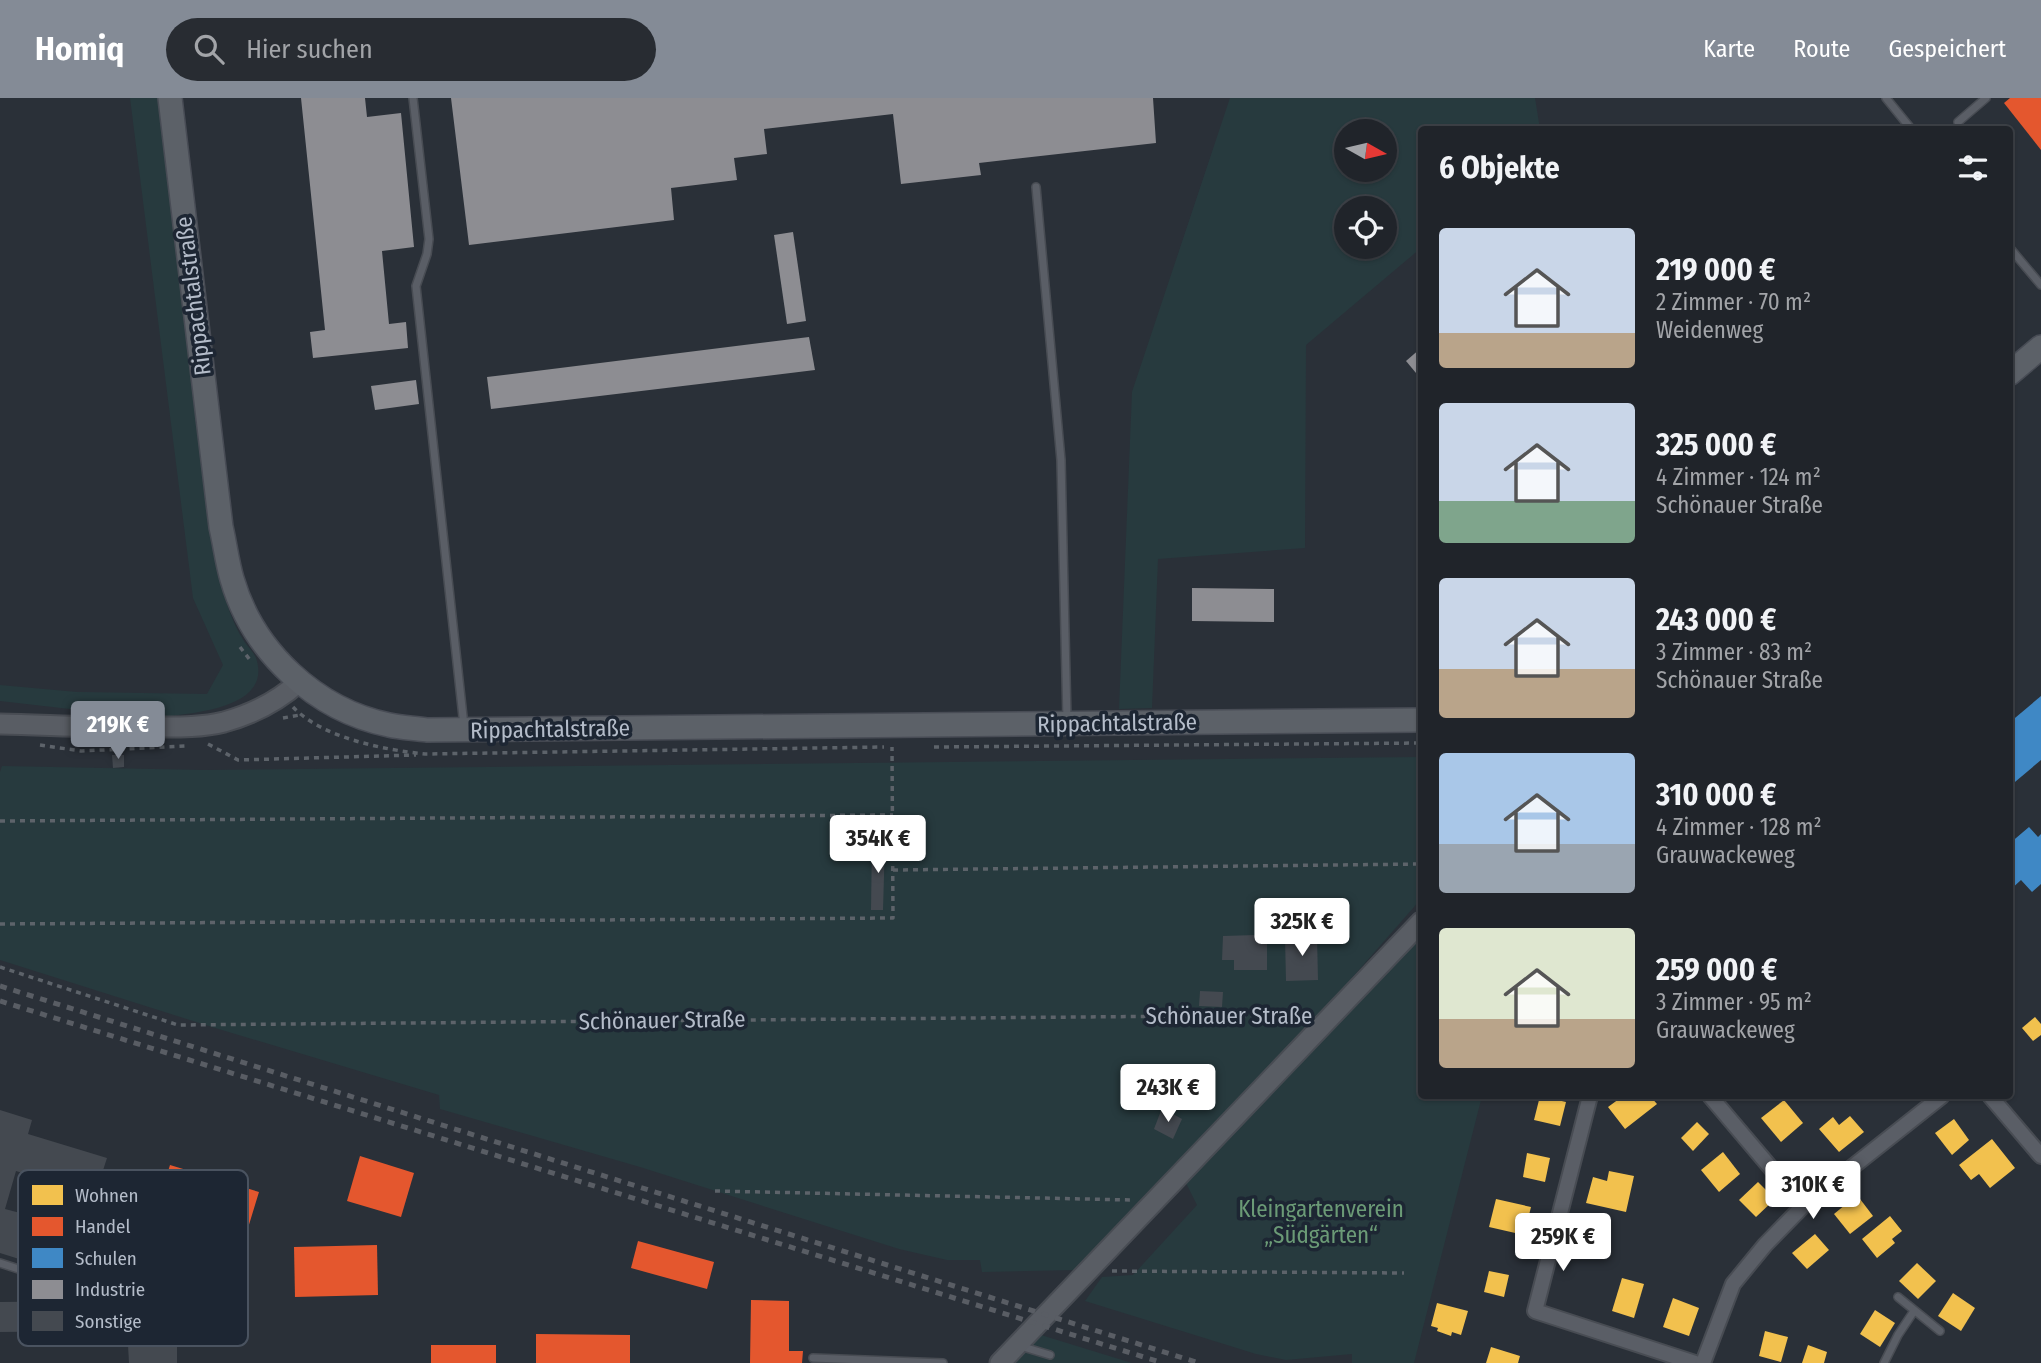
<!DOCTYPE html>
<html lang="de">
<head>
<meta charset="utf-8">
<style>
	body { margin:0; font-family:"Fira Sans Condensed",sans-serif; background:#282c32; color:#f1f3f6; height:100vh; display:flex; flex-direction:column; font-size:26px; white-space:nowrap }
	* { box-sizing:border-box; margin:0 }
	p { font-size:23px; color:#a2a4a8 }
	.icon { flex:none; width:38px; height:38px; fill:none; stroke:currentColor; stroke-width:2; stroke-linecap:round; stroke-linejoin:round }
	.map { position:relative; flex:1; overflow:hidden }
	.panel { position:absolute; left:1418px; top:28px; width:595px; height:973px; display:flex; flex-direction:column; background:#20242a; border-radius:7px; box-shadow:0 2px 5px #0004,0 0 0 2px #3d4147 }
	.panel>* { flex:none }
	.needle { width:46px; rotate:98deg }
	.fabs { position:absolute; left:1334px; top:21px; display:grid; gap:14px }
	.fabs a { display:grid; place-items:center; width:63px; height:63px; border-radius:50%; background:#20242a; box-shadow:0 2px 5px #0004,0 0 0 2px #3d4147; font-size:35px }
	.price { position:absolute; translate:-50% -60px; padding:0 16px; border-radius:7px; background:#fff; color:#222; font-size:23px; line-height:46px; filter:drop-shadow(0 2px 4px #0008) }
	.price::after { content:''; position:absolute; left:50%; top:42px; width:21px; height:16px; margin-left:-10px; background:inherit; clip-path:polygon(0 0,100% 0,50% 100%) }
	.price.selected { background:#848b96; color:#fff }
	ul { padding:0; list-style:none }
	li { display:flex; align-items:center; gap:21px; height:175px; padding:0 21px }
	li span { display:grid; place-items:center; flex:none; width:196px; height:140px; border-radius:7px; color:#555 }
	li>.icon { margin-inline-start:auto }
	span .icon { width:84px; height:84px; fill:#fffc; stroke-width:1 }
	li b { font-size:30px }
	h2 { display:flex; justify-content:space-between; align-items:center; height:84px; padding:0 21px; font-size:30px }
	header { display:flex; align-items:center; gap:42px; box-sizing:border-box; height:98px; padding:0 35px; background:#848b96; color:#fff }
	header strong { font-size:33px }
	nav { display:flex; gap:38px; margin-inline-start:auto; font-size:24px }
	.search { width:490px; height:63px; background:#282c32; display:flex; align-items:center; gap:18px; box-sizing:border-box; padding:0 24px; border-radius:38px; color:#a2a4a8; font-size:26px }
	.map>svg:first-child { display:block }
	.green { fill:#273a3e; fill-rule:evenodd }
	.homes { fill:#f2c14e }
	.shops { fill:#e4572e }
	.schools { fill:#3f88c5 }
	.industry { fill:#8d8d92 }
	.building { fill:#444950 }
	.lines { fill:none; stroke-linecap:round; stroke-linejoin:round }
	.lane-casing { stroke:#484c53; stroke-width:10 }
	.street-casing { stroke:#484c53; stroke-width:18 }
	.secondary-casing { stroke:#484c53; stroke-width:23 }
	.primary-casing { stroke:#484c55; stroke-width:26 }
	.path { stroke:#5d636a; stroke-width:3.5; stroke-dasharray:5 5; stroke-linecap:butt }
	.lane { stroke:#5a5e66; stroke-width:7 }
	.street { stroke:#5a5e66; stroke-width:14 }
	.secondary { stroke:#595d64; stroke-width:19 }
	.primary { stroke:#5c6168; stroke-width:23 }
	.rail { stroke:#595d64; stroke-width:5; stroke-dasharray:7 7; stroke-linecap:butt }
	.labels { text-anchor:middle; stroke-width:7; stroke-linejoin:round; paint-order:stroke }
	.street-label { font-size:23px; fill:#b4bcc9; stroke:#1d2633 }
	.park-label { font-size:23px; fill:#6b9a76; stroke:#1d2633 }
	.key { fill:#1d2633; stroke:#4a5360; stroke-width:2 }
	.key-label { font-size:19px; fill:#b4bcc9 }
</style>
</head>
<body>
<header>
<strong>Homiq</strong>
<div class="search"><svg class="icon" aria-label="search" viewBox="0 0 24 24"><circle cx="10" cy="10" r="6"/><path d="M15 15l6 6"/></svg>Hier suchen</div>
<nav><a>Karte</a><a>Route</a><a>Gespeichert</a></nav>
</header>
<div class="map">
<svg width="2041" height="1265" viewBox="0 0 2041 1265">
	<rect width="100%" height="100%" fill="#2a3038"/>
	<g class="green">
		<path d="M130,0H160L220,482C226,503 232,525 244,543C248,549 253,553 256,560C272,607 203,614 172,618L189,629L96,614L0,603V587L77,594L207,596L223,567L193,500Z"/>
		<path d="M1230,0H1535L1540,31L1421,32V150L1306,247L1305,450L1158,461L1152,610L1119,611L1132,294ZM1384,33V72H1346V33ZM1384,110V149H1346V110Z"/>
		<path d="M1421,659V801L1315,922L1077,1172L982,1174L980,1162H947L899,1151L640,1069L440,1011L439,997L212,929L0,862V674L2,668L204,672Z"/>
		<path d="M1421,839V998H1482L1414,1265H1352V1256L1286,1262L1256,1256L1085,1203L1102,1179L1133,1177L1197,1107L1186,1085Z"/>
		<path d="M1041,1237L1132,1265H1015Z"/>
	</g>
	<g class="homes">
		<path d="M2035,919L2041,926V937L2033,943L2022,930Z"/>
		<path d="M1540,998L1566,1004L1560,1028L1534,1022Z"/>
		<path d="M1623,998L1627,1001L1631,998H1650L1657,1006L1625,1031L1608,1009Z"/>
		<path d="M1784,1002L1803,1025L1781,1044L1761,1020Z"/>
		<path d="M1850,1018L1864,1034L1839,1054L1819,1031L1833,1019L1839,1027Z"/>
		<path d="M1954,1021L1969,1042L1952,1057L1935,1035Z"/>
		<path d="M1697,1024L1709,1036L1693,1053L1681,1040Z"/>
		<path d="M1992,1041L2015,1070L1990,1090L1979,1076L1971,1082L1959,1067Z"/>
		<path d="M1723,1054L1740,1076L1719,1094L1701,1072Z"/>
		<path d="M1527,1055L1550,1060L1545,1084L1523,1079Z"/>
		<path d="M1609,1073L1634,1078L1626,1114L1586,1105L1593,1079L1607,1083Z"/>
		<path d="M1758,1084L1775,1101L1756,1119L1739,1102Z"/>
		<path d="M1857,1097L1873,1118L1850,1136L1834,1116Z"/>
		<path d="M1496,1101L1531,1109L1524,1137L1489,1129Z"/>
		<path d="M1890,1118L1902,1133L1892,1141L1895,1145L1877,1160L1862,1141Z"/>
		<path d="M1815,1136L1829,1152L1807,1171L1792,1155Z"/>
		<path d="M1917,1165L1936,1183L1918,1201L1899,1183Z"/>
		<path d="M1489,1173L1509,1177L1504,1199L1484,1194Z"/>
		<path d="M1622,1180L1644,1186L1634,1220L1612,1213Z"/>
		<path d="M1953,1195L1975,1210L1961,1233L1938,1218Z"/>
		<path d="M1673,1200L1699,1210L1689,1238L1663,1229Z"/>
		<path d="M1437,1205L1468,1213L1461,1237L1452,1234L1451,1238L1437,1233L1438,1230L1431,1228Z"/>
		<path d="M1875,1212L1895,1225L1880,1249L1860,1236Z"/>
		<path d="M1765,1233L1788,1239L1781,1264L1759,1258Z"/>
		<path d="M1808,1247L1827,1254L1824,1265H1802Z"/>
		<path d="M1491,1249L1520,1258L1518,1265H1486Z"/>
	</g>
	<g class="shops">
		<path d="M2010,0H2041V52L2004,5Z"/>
		<path d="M360,1058L414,1075L401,1119L347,1103Z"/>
		<path d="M170,1067L259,1094L237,1166H35L58,1086L155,1115Z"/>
		<path d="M638,1143L714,1164L707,1191L631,1170Z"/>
		<path d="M377,1147L378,1197L295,1199L294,1149Z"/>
		<path d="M751,1202L789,1203V1253H803L802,1265H750Z"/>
		<path d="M536,1236L630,1237V1265H536Z"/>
		<rect x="431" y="1247" width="65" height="18"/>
	</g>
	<g class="schools">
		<path d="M2041,598V662L2009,689V625Z"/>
		<path d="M2029,729L2038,739L2041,736V786L2032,794L2021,782L2009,793V746Z"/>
	</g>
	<g class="industry">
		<path d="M301,0H365L367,19L401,15L414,149L382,153L389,226L406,224L408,250L313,260L310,234L325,232Z"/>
		<path d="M451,0H1153L1156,45L979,65L981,77L901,86L893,16L764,31L767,56L734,60L737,82L671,90L674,122L469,147Z"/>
		<path d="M793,134L806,223L787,226L774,137Z"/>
		<path d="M809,239L815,272L491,311L487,279Z"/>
		<path d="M1421,250V281L1406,263Z"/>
		<path d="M416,282L419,306L375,312L371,288Z"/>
		<path d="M1192,490L1274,491V524L1192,523Z"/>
	</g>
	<g class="building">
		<path d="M112,657H124V669L113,670Z"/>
		<path d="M872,743L885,744L883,812H871Z"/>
		<path d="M1255,823H1267V872H1234V862H1222L1223,838L1255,837Z"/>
		<path d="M1317,838L1318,882L1286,883L1285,839Z"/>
		<path d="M1200,893L1223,894L1222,909L1199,908Z"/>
		<path d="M1162,1010L1182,1021L1173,1041L1154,1031Z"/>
		<path d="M0,1012L32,1022L28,1036L107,1060L95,1097L16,1073L5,1111L47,1122L35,1166L0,1155Z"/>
		<path d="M90,1203L91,1233L0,1234V1204Z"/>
		<path d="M177,1246V1265H129L128,1247Z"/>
	</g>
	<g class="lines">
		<defs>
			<g id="lane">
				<path d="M413,0L429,141L427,156L416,188L464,628"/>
				<path d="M1886,0L1912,32"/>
				<path d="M1958,24L1986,0"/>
				<path d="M1036,89L1061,362L1067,622"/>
				<path d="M2009,149L2041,187"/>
				<path d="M0,1165L34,1176L242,1175"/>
				<path d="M1898,1199L1940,1233"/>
				<path d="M1020,1248L1050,1257"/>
				<path d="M813,1260L943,1265"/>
				<path d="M1884,1265L1898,1237L1914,1213"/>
			</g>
			<g id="street">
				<path d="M1590,998L1535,1213L1695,1265"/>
				<path d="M1710,998L1803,1108"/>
				<path d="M1990,998L2041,1058"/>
				<path d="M1703,1265L1733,1186L1765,1147L1803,1108L1942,998"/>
			</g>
			<g id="secondary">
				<path d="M0,626C50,627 100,630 150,629C174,629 200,630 224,624C253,616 277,604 299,584"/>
				<path d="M1000,1265L1421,824"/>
			</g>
			<g id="primary">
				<path d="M170,0L221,429C225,446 227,464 232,481C253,554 316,612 389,627C402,630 415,630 427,632L1421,622"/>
				<path d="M2009,276L2041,249"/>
			</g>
		</defs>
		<use href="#lane" class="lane-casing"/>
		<use href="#street" class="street-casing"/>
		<use href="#secondary" class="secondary-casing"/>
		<use href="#primary" class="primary-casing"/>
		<g class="path">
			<path d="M2009,416L2014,412"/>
			<path d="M240,549L250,562"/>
			<path d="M293,609C322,640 385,652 425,656L884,649"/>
			<path d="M283,620L300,617"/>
			<path d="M208,646L238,662L416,657"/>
			<path d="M40,647L81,653L186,648"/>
			<path d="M934,649L1421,645"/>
			<path d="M0,723L893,717"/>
			<path d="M893,772L1421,766"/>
			<path d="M0,826L893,820L892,649"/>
			<path d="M0,869L178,927L1307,917"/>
			<path d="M715,1093L1132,1102"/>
			<path d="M1112,1173L1404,1175"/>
		</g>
		<use href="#lane" class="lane"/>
		<use href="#street" class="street"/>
		<use href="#secondary" class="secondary"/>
		<use href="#primary" class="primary"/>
		<g class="rail">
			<path d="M0,888L1199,1265"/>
			<path d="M0,903L1163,1265"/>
		</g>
	</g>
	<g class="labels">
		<g class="street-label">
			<text transform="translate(193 198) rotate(-97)" y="8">Rippachtalstraße</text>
			<text transform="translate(1117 625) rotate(-1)" y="8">Rippachtalstraße</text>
			<text transform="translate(550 631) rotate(-1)" y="8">Rippachtalstraße</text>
			<text x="1229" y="926">Schönauer Straße</text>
			<text transform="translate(662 922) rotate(-1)" y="8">Schönauer Straße</text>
		</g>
		<g class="park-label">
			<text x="1321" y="1119">Kleingartenverein<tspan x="1321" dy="26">„Südgärten“</tspan></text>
		</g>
	</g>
	<rect x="18" y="1072" width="230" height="176" rx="10" class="key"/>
	<rect x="32" y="1087" width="31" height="20" fill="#f2c14e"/>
	<rect x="32" y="1119" width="31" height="19" fill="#e4572e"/>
	<rect x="32" y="1150" width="31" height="20" fill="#3f88c5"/>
	<rect x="32" y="1182" width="31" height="19" fill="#8d8d92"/>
	<rect x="32" y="1213" width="31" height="20" fill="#444950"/>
	<g class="key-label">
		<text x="75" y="1104">Wohnen</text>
		<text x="75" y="1135">Handel</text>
		<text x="75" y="1167">Schulen</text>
		<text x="75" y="1198">Industrie</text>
		<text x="75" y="1230">Sonstige</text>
	</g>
</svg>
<div class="fabs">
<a><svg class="needle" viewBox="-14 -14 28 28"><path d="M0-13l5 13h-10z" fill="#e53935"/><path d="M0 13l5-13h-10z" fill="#a2a4a8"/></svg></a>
<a><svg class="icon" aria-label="locate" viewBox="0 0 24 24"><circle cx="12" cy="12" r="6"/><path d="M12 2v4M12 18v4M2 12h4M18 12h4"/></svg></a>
</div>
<b class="price selected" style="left:118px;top:663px">219K €</b>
<b class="price" style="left:878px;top:777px">354K €</b>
<b class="price" style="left:1302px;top:860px">325K €</b>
<b class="price" style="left:1168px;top:1026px">243K €</b>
<b class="price" style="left:1813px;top:1123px">310K €</b>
<b class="price" style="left:1563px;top:1175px">259K €</b>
<section class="panel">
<h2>6 Objekte<svg class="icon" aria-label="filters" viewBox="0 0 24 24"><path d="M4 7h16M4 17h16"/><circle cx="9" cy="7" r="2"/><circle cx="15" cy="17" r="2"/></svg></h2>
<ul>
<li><span style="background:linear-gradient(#c9d6e8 75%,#b9a48a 0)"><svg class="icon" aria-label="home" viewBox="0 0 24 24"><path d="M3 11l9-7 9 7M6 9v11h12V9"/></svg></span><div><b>219 000 €</b><p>2 Zimmer · 70 m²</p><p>Weidenweg</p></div></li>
<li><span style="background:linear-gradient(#c9d6e8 70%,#7fa58c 0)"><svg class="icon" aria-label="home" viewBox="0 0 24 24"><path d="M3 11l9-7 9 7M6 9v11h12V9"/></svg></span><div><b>325 000 €</b><p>4 Zimmer · 124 m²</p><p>Schönauer Straße</p></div></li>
<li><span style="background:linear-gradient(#c9d6e8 65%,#b9a48a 0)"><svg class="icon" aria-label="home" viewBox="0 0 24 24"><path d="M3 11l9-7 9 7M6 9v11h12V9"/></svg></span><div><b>243 000 €</b><p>3 Zimmer · 83 m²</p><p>Schönauer Straße</p></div></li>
<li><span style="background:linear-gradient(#a9c7e8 65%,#9aa5b1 0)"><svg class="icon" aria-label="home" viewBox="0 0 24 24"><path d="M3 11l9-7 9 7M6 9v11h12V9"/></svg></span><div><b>310 000 €</b><p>4 Zimmer · 128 m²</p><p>Grauwackeweg</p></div></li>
<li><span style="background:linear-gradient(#dfe7d0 65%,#b9a48a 0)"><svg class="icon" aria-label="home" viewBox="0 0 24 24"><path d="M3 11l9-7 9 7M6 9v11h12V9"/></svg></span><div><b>259 000 €</b><p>3 Zimmer · 95 m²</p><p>Grauwackeweg</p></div></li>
</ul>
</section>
</div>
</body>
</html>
